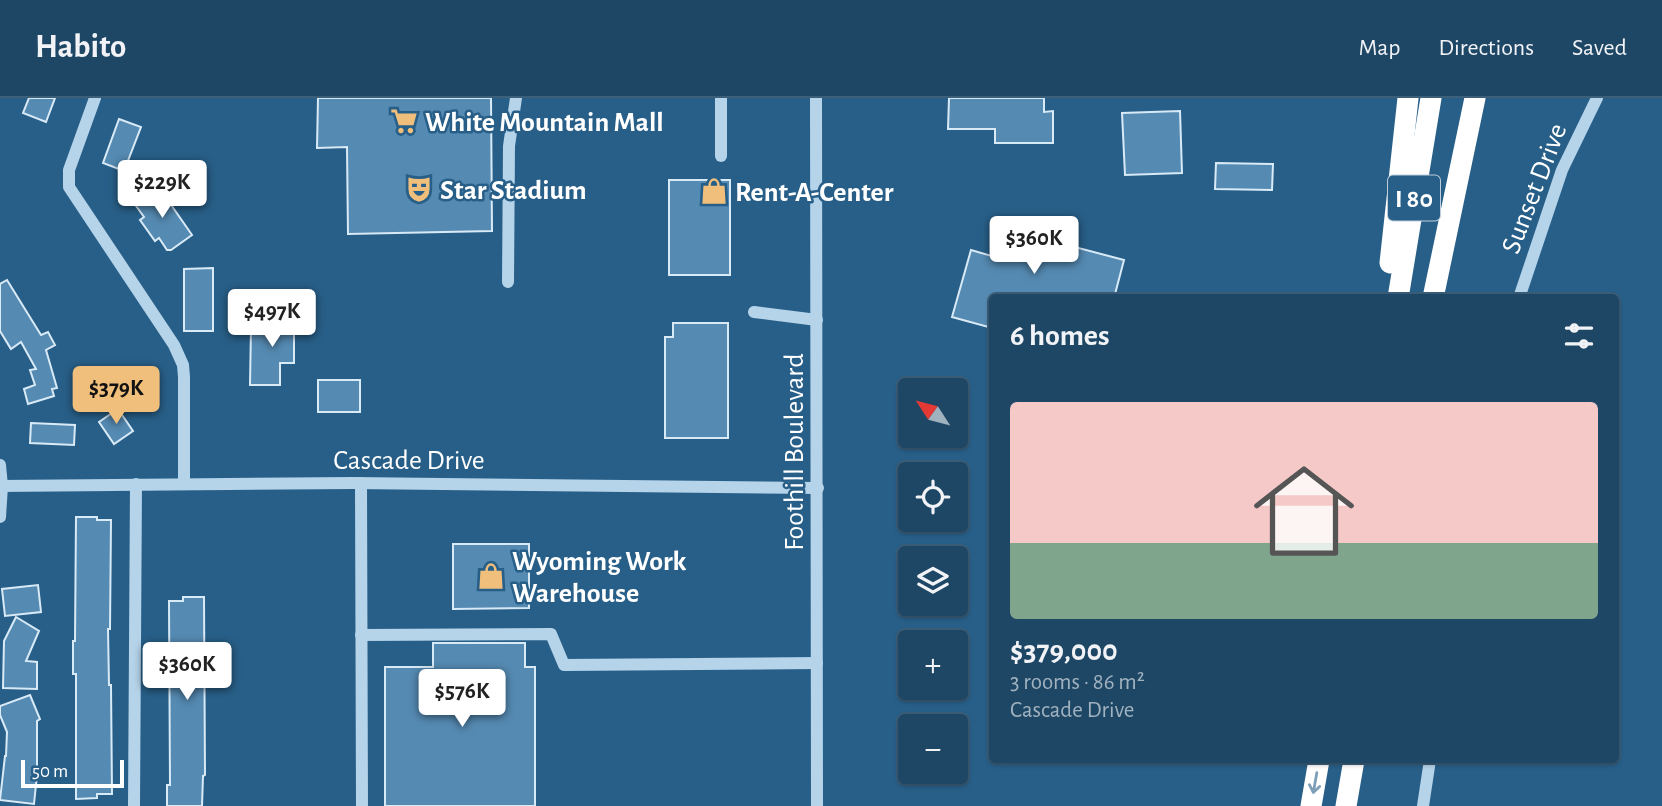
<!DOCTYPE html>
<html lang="en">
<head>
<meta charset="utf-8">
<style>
	body { margin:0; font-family:"Alegreya Sans",sans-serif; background:#264e6c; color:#f1f3f6; height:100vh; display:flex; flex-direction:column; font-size:26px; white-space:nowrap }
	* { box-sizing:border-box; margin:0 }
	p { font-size:23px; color:#a1b2bf }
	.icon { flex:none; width:38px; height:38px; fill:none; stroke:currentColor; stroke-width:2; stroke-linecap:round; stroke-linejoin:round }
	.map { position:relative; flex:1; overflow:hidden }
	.drawer { position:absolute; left:989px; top:196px; width:630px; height:469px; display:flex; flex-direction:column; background:#1e4766; border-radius:7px; box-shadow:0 2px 5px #0004,0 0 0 2px #3c5f7a }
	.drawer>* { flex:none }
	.needle { width:46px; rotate:306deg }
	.controls { position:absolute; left:898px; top:280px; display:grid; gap:14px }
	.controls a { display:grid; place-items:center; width:70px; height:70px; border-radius:7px; background:#1e4766; box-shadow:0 2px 5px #0004,0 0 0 2px #3c5f7a; font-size:35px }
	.scale { position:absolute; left:21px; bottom:18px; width:103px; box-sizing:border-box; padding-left:7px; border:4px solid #fff; border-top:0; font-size:19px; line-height:24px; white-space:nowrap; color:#fff; -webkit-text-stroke:5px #285f88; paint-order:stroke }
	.price { position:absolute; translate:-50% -60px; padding:0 16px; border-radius:7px; background:#fff; color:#222; font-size:23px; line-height:46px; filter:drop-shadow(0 2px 4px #0008) }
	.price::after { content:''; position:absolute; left:50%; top:42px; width:21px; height:16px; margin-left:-10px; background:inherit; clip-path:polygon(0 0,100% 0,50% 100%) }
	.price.on { background:#f0bf7c; color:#111 }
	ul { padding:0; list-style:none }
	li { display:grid; align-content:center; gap:14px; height:371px; padding:0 21px }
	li+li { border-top:2px solid #3c5f7a }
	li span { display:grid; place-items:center; height:217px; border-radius:7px; color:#555 }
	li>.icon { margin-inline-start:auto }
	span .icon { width:126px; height:126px; fill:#fffc; stroke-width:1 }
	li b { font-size:30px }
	h2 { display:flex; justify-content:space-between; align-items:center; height:84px; padding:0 21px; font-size:30px }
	header { display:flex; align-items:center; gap:42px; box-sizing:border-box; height:98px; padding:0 35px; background:#1e4766; border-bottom:2px solid #3c5f7a }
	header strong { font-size:33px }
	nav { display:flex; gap:38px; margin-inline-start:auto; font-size:24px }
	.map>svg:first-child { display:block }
	.building { fill:#558ab2; stroke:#d9eaf7; stroke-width:2 }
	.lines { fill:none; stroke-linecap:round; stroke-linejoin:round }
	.minor { stroke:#b5d3e9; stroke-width:12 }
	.highway { stroke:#fff; stroke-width:21 }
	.oneway { stroke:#7e9fb8 }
	.labels { text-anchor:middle; stroke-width:5; stroke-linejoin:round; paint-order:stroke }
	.shield { fill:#285f88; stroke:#becfdb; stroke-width:2 }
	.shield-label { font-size:26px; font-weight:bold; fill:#fff }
	.poi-label { font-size:28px; font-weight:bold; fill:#fff; stroke:#285f88; text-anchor:start }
	.street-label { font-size:28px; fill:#fff; stroke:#285f88 }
</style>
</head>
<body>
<header>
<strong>Habito</strong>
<nav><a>Map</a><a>Directions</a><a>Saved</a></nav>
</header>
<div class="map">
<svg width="1662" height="708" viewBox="0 0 1662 708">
	<rect width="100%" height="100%" fill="#285f88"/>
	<g class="building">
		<path d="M29,0H55L46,24L23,15Z"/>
		<path d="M318,0H491L492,133L348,136L347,49L317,50Z"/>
		<path d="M949,0H1044V14L1053,13V45H995V31H948Z"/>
		<path d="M1180,13L1182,75L1125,77L1122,15Z"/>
		<path d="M119,21L141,29L124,73L103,65Z"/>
		<path d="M1216,65L1273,66L1272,92L1215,91Z"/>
		<rect x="669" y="82" width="61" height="95"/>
		<path d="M158,88L192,137L171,152H167L159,140L155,143L140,122L144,119L134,105Z"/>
		<path d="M1010,132L1124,162L1114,200H992V230L952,219L971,152L1002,161Z"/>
		<path d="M213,170V233H184V171Z"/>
		<path d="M7,182L41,237L48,234L55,247L46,252L57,290L52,291L54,298L28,306L24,291L35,287L30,272L36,271L21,244L11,251L0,233V186Z"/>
		<path d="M276,212H294V265H280V287H250L251,229H276Z"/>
		<path d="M673,225H728V340H665V239H673Z"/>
		<rect x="318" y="282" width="42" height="32"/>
		<path d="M118,311L133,333L114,346L99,324Z"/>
		<path d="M31,325L75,327L74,347L30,345Z"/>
		<path d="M76,419H97V422H111L110,531H108L109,587H111L112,696H97V700L76,701V576H73V543H75Z"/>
		<path d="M453,446H529V510L453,511Z"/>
		<path d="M38,487L41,514L5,518L2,491Z"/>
		<path d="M183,499H204L205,677L203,678L202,708H167V687H170L169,503H183Z"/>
		<path d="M16,519L39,533L26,563L37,564V591L3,590L4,543Z"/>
		<path d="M433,545H525V569H535V708H385V569H433Z"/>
		<path d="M30,597L40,621L37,623V677L34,706L0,702L5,658H6L7,634L0,617V608Z"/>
	</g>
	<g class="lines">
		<g class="minor">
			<path d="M95,0L69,72V89L174,247L183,267L184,279V386"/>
			<path d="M816,0L817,708"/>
			<path d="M721,58V0"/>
			<path d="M508,184L509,48L516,0"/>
			<path d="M1519,200L1562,72L1597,0"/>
			<path d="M754,214L817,222"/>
			<path d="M0,367L2,388L0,419"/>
			<path d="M361,385L362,708"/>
			<path d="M0,388L353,385L818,390"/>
			<path d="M361,537L551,536L564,567L817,565"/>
			<path d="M134,708L136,386"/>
			<path d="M1423,708L1430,662"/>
		</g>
		<g class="highway">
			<path d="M1390,165L1408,0"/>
			<path d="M1398,200L1431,0"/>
			<path d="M1433,200L1475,0"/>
			<path d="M1311,708L1319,662"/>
			<path d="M1346,708L1354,662"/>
		</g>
	</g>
	<defs><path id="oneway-shaft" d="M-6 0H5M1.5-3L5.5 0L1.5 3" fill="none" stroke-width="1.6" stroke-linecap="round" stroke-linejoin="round" transform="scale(1.75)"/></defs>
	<use class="oneway" href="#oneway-shaft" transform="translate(1315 685) rotate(100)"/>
	<defs>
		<symbol id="supermarket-bare" viewBox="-9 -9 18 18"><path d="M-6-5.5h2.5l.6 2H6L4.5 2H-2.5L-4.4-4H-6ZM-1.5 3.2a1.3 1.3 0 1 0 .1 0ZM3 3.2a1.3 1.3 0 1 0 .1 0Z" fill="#f0bf7c" stroke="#285f88" stroke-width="2.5" paint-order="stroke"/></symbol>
		<symbol id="theatre-bare" viewBox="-9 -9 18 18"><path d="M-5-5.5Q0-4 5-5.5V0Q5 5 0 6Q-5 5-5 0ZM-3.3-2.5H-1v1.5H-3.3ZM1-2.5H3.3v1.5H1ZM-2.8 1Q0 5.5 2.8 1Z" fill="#f0bf7c" stroke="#285f88" stroke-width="2.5" paint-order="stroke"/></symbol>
		<symbol id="shop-bare" viewBox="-9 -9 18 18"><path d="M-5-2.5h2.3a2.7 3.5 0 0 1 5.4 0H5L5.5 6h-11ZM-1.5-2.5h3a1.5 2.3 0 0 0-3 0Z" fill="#f0bf7c" stroke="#285f88" stroke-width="2.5" paint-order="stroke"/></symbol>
	</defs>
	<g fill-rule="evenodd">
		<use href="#supermarket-bare" x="385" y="4" width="38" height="38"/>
		<use href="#theatre-bare" x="400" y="72" width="38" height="38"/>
		<use href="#shop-bare" x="695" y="74" width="38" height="38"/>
		<use href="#shop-bare" x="472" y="459" width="38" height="38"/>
	</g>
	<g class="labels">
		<rect class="shield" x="1388" y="77.5" width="52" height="45" rx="5"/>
		<g class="shield-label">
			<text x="1414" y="109">I 80</text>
		</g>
		<g class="poi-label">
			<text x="425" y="33">White Mountain Mall</text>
			<text x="440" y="101">Star Stadium</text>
			<text x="735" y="103">Rent-A-Center</text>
			<text x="512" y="472">Wyoming Work<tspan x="512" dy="32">Warehouse</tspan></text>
		</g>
		<g class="street-label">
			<text transform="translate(1533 90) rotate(-69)" y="10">Sunset Drive</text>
			<text transform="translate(793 354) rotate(-90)" y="10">Foothill Boulevard</text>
			<text x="409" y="371">Cascade Drive</text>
		</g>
	</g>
</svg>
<div class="controls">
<a><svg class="needle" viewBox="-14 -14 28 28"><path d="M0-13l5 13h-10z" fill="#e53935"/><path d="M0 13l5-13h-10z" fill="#a1b2bf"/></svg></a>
<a><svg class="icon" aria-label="locate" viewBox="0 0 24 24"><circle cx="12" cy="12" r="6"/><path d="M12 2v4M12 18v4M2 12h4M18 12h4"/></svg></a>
<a><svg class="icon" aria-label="layers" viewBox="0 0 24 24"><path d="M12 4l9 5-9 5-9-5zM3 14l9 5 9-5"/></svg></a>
<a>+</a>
<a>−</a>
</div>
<div class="scale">50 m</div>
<b class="price" style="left:162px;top:122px">$229K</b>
<b class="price" style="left:1034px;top:178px">$360K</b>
<b class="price" style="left:272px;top:251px">$497K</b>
<b class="price on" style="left:116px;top:328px">$379K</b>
<b class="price" style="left:187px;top:604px">$360K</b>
<b class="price" style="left:462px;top:631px">$576K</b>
<section class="drawer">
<h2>6 homes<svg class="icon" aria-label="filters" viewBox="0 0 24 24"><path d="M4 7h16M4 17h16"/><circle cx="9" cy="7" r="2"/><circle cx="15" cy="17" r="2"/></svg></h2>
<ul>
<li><span style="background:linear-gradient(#f6c9c9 65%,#7fa58c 0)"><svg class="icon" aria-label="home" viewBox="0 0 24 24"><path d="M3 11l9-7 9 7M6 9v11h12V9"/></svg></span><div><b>$379,000</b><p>3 rooms · 86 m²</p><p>Cascade Drive</p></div></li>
</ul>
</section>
</div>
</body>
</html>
